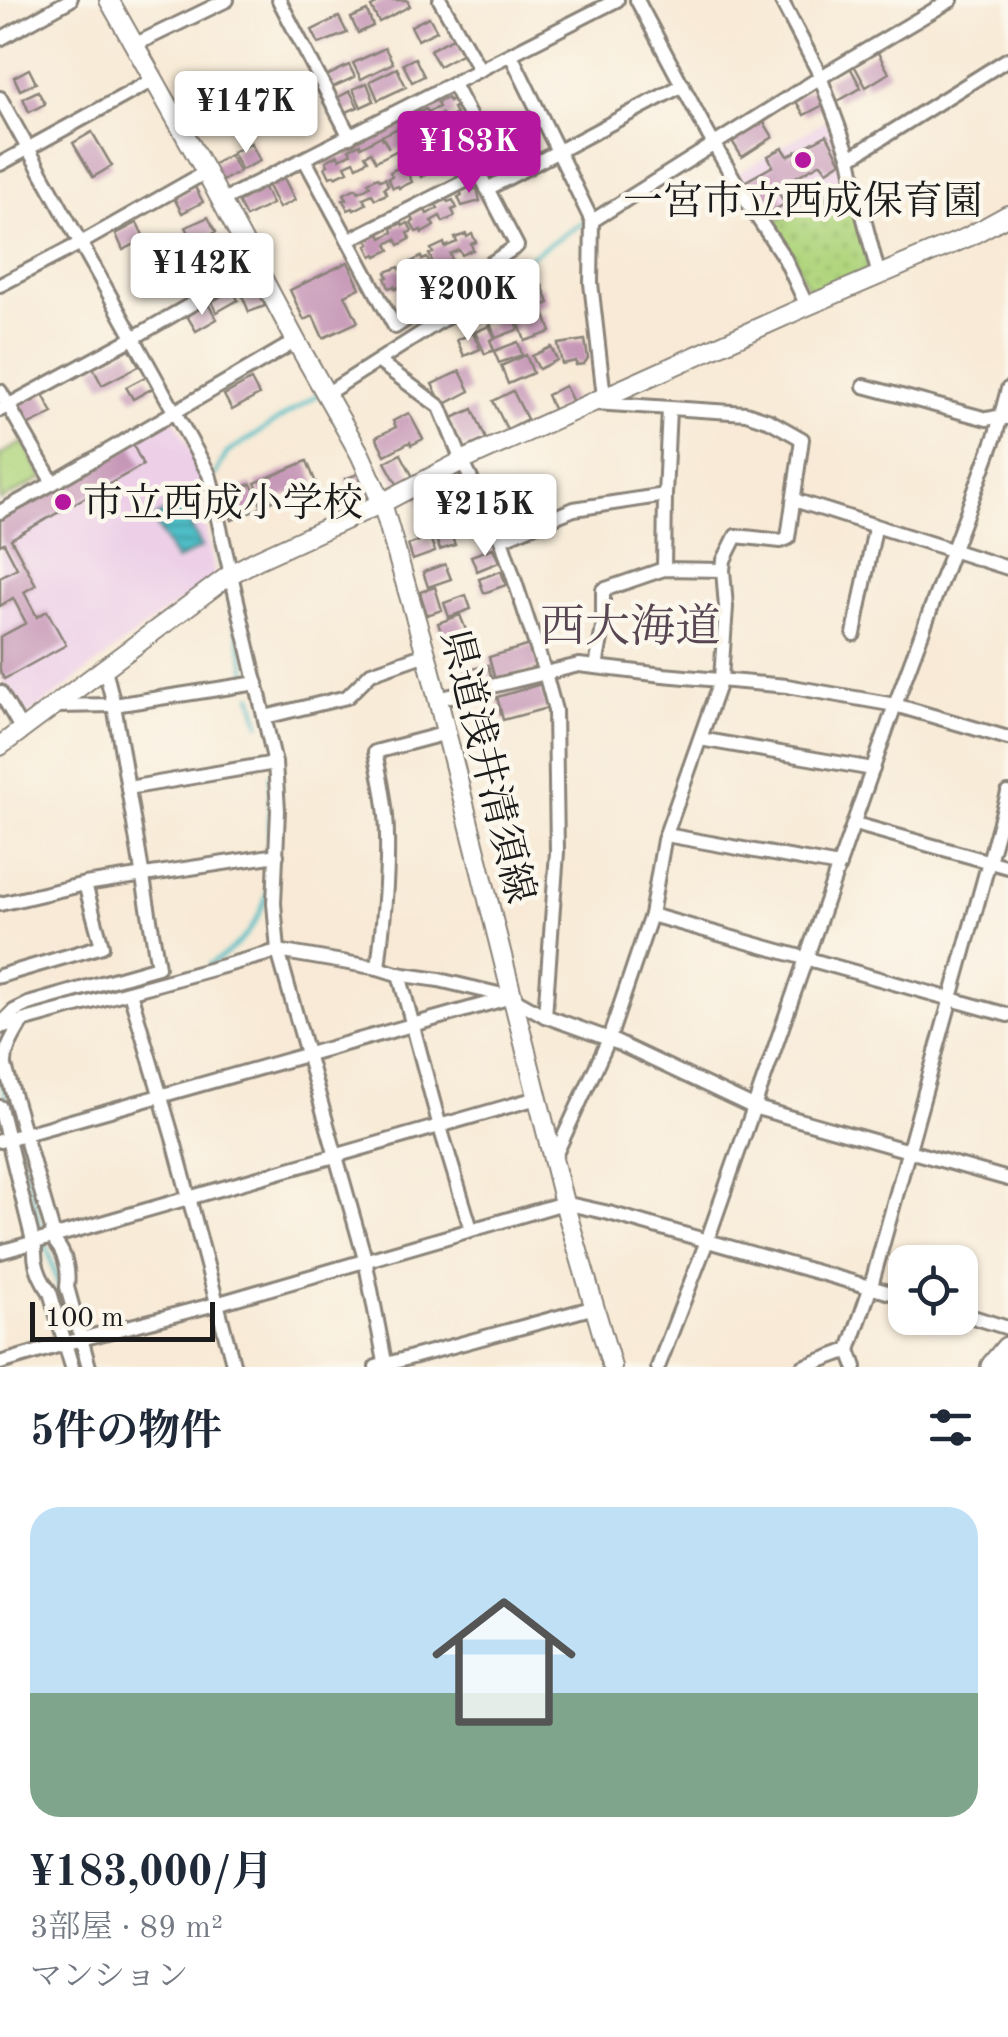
<!DOCTYPE html>
<html lang="ja">
<head>
<meta charset="utf-8">
<style>
	body { margin:0; font-family:"Old Standard TT","Noto Serif JP",serif; background:#f6f6f7; color:#1f2937; height:100vh; display:flex; flex-direction:column; font-size:38px; white-space:nowrap }
	* { box-sizing:border-box; margin:0 }
	p { font-size:32px; color:#747a83 }
	.icon { flex:none; width:55px; height:55px; fill:none; stroke:currentColor; stroke-width:2; stroke-linecap:round; stroke-linejoin:round }
	.map { position:relative; height:1367px; overflow:hidden }
	.drawer { display:flex; flex-direction:column; background:#fff; flex:1 }
	.drawer>* { flex:none }
	.buttons { position:absolute; left:888px; top:1245px; display:grid; gap:20px }
	.buttons a { display:grid; place-items:center; width:90px; height:90px; border-radius:20px; background:#fff; box-shadow:0 2px 8px #0004; font-size:50px }
	.scale { position:absolute; left:30px; bottom:25px; width:185px; box-sizing:border-box; padding-left:10px; border:5px solid #1c1c1c; border-top:0; font-size:28px; line-height:35px; white-space:nowrap; color:#1c1c1c; -webkit-text-stroke:8px #fbf7ec; paint-order:stroke }
	.price { position:absolute; translate:-50% -85px; padding:0 22px; border-radius:10px; background:#fff; color:#222; font-size:32px; line-height:65px; filter:drop-shadow(0 2px 5px #0008) }
	.price::after { content:''; position:absolute; left:50%; top:60px; width:30px; height:22px; margin-left:-15px; background:inherit; clip-path:polygon(0 0,100% 0,50% 100%) }
	.price.active { background:#b5179e; color:#fff }
	ul { padding:0; list-style:none }
	li { display:grid; align-content:center; gap:20px; height:530px; padding:0 30px }
	li span { display:grid; place-items:center; height:310px; border-radius:30px; color:#555 }
	li>.icon { margin-inline-start:auto }
	span .icon { width:180px; height:180px; fill:#fffc; stroke-width:1 }
	li b { font-size:42px }
	h2 { display:flex; justify-content:space-between; align-items:center; height:120px; padding:0 30px; font-size:42px }
	.map>svg:first-child { display:block }
	.built { fill:#edd0e8 }
	.park { fill:url(#park-dots); stroke:#66784d; stroke-width:2.5 }
	.pitch { fill:#b0d57e; stroke:#66784d; stroke-width:2.5 }
	.water { fill:url(#water-rules); stroke:#366c71; stroke-width:2.5 }
	.lines { fill:none; stroke-linecap:round; stroke-linejoin:round }
	.stream { stroke:#4fbdc6; stroke-width:4 }
	.building { fill:#c697b7 }
	.street-casing { stroke:#8a8379; stroke-width:18 }
	.secondary-casing { stroke:#8a8379; stroke-width:22 }
	.highway-casing { stroke:#8a8379; stroke-width:30 }
	.street { stroke:#fff; stroke-width:12 }
	.secondary { stroke:#fff; stroke-width:18 }
	.highway { stroke:#fff; stroke-width:25 }
	.poi-dot { fill:#b5179e; stroke:#fbf7ec; stroke-width:4 }
	.labels { text-anchor:middle; stroke-width:9; stroke-linejoin:round; paint-order:stroke }
	.poi-label { font-size:40px; fill:#1c1c1c; stroke:#fbf7ec }
	.street-label { font-size:40px; fill:#1c1c1c; stroke:#fbf7ec }
	.quarter-label { font-size:45px; fill:#584752; stroke:#fbf7ec }
</style>
</head>
<body>
<div class="map">
<svg width="1008" height="1367" viewBox="0 0 1008 1367">
	<defs>
		<pattern id="park-dots" width="8" height="8" patternUnits="userSpaceOnUse" patternTransform="scale(2.5)"><rect width="8" height="8" fill="#b0d57e"/><path d="M2 2h.1M6 6h.1" fill="none" stroke="#97b66c" stroke-width="1.8" stroke-linecap="round"/></pattern>
		<pattern id="water-rules" width="6" height="5" patternUnits="userSpaceOnUse" patternTransform="scale(2.5)"><rect width="6" height="5" fill="#4fbdc6"/><path d="M0 2.5h6" fill="none" stroke="#4199a0"/></pattern>
	</defs>
	<rect width="100%" height="100%" fill="#fbf7ec"/>
	<filter id="ink" filterUnits="userSpaceOnUse"><feTurbulence type="fractalNoise" baseFrequency=".01" numOctaves="2"/><feDisplacementMap in="SourceGraphic" scale="20" xChannelSelector="R" yChannelSelector="G"/><feConvolveMatrix kernelMatrix="1 2 1 2 8 2 1 2 1" color-interpolation-filters="sRGB"/></filter>
	<filter id="wash" filterUnits="userSpaceOnUse"><feTurbulence type="fractalNoise" baseFrequency=".0048" numOctaves="4" result="noise"/><feDisplacementMap in="SourceGraphic" scale="40" xChannelSelector="R" yChannelSelector="G"/><feGaussianBlur stdDeviation="2.25" result="paint"/><feColorMatrix in="noise" values="0 0 0 0 0 0 0 0 0 0 0 0 0 0 0 0 0 1.4 0 .05"/><feComposite in="paint" operator="in"/></filter>
	<g filter="url(#wash)">
		<rect width="100%" height="100%" fill="#f8ead6"/>
		<g class="built">
			<path d="M831,117L847,186L766,222L737,174Z"/>
			<path d="M173,417L205,474L204,502L206,531L216,580L159,616L24,719L0,676V519Z"/>
		</g>
		<path class="park" d="M848,188L871,270L811,295L792,255L772,222Z"/>
		<path class="pitch" d="M24,442L43,478L0,501V455Z"/>
		<path class="water" d="M179,504L202,547L176,561L153,519Z"/>
		<g class="lines">
			<g class="stream">
				<path d="M500,276L588,219"/>
				<path d="M215,475L227,453L320,393"/>
				<path d="M215,534L222,567"/>
				<path d="M227,590L247,673"/>
				<path d="M252,695L260,724"/>
				<path d="M269,845L270,775"/>
				<path d="M210,964C243,946 263,919 269,882"/>
				<path d="M79,999L167,975"/>
				<path d="M0,1053L8,1031"/>
				<path d="M0,1075L43,1235"/>
				<path d="M46,1244L73,1335"/>
				<path d="M75,1345L82,1367"/>
			</g>
		</g>
		<g id="blocks">
			<g class="building">
				<path d="M384,0H407L410,6L379,22L371,7Z"/>
				<path d="M367,11L373,26L358,33L351,18Z"/>
				<path d="M339,17L347,33L319,44L312,30Z"/>
				<path d="M429,17L437,31L418,40L411,26Z"/>
				<path d="M455,37L463,53L439,66L430,50Z"/>
				<path d="M385,48L393,63L361,79L353,63Z"/>
				<path d="M877,51L889,73L866,87L854,65Z"/>
				<path d="M415,58L424,76L412,82L403,64Z"/>
				<path d="M349,65L355,77L333,87L327,76Z"/>
				<path d="M850,67L861,88L838,101L826,79Z"/>
				<path d="M397,68L406,87L378,100L370,81Z"/>
				<path d="M29,69L36,83L20,90L14,77Z"/>
				<path d="M367,83L374,101L361,107L353,89Z"/>
				<path d="M818,86L827,103L804,115L794,98Z"/>
				<path d="M38,91L45,104L29,112L23,98Z"/>
				<path d="M350,91L358,107L344,113L337,98Z"/>
				<path d="M447,98L449,101L454,98L458,106L453,108L456,114L445,120L442,114L432,119L435,124L423,131L422,128L417,131L421,138L376,161L371,152L365,155L368,160L357,166L354,161L345,165L348,171L335,177L334,175L330,177L325,167L328,165L326,161L338,155L340,159L351,153L349,149L360,144L361,147L381,136L389,148L382,136L416,119L414,115L426,109L428,112L439,107L437,103Z"/>
				<path d="M762,119L773,137L742,157L730,138Z"/>
				<path d="M466,131L468,134L473,132L476,139L472,142L475,148L463,153L460,148L451,152L454,158L442,164L441,162L436,164L431,154L434,152L432,148L445,142L446,146L458,140L456,136Z"/>
				<path d="M92,132L112,166L93,177L73,143Z"/>
				<path d="M827,135L841,162L827,171L821,163L776,188L785,204L765,215L746,181L773,166L768,156L783,148L788,156Z"/>
				<path d="M251,143L260,161L241,170L232,152Z"/>
				<path d="M230,155L239,172L218,183L210,166Z"/>
				<path d="M423,155L425,158L430,155L434,163L429,165L432,171L421,177L418,171L409,176L412,182L399,188L398,186L393,188L388,178L392,176L390,172L402,166L404,170L415,164L413,160Z"/>
				<path d="M283,176L295,200L279,208L267,184Z"/>
				<path d="M378,177L380,180L385,178L388,185L384,188L387,194L375,199L372,194L363,198L366,204L354,210L353,208L348,210L343,200L347,199L344,194L356,188L359,192L370,186L368,182Z"/>
				<path d="M471,186L473,190L477,188L480,201L462,206L458,197L462,195L460,192Z"/>
				<path d="M195,187L203,202L182,213L174,198Z"/>
				<path d="M264,188L272,204L246,217L238,202Z"/>
				<path d="M446,200L448,202L453,200L457,208L452,210L455,216L443,222L440,216L431,221L434,226L422,233L421,230L416,232L411,223L414,221L412,217L425,210L427,214L438,208L436,205Z"/>
				<path d="M208,217L216,232L194,243L186,227Z"/>
				<path d="M137,223L145,239L123,250L116,234Z"/>
				<path d="M402,223L403,226L408,223L412,231L408,233L410,239L399,245L396,239L387,244L390,250L377,256L376,254L372,256L367,246L370,244L368,240L380,234L382,238L393,232L392,228Z"/>
				<path d="M466,234L467,237L472,234L476,242L471,244L473,250L462,255L459,250L450,254L452,260L440,265L439,263L434,265L429,254L433,253L431,249L444,243L445,247L457,242L455,238Z"/>
				<path d="M221,244L228,259L207,270L199,255Z"/>
				<path d="M421,257L422,260L427,258L431,266L426,268L429,274L417,279L414,273L405,277L408,283L395,289L394,286L389,288L385,278L388,277L386,272L399,267L401,271L412,266L411,262Z"/>
				<path d="M348,262L360,288L345,295L358,322L323,338L313,316L304,320L290,290Z"/>
				<path d="M252,273L265,306L249,312L236,281Z"/>
				<path d="M230,285L238,300L217,312L209,297Z"/>
				<path d="M542,285L549,303L528,311L521,293Z"/>
				<path d="M208,304L217,319L196,331L187,316Z"/>
				<path d="M544,312L551,332L525,341L518,321Z"/>
				<path d="M513,314L519,329L496,338L490,323Z"/>
				<path d="M489,326L495,338L490,340L494,350L485,354L475,332Z"/>
				<path d="M473,333L480,349L464,356L457,340Z"/>
				<path d="M585,340L588,358L584,364L576,365V361L562,364L558,344Z"/>
				<path d="M518,342L522,355L499,363L494,351Z"/>
				<path d="M551,347L557,360L539,369L532,356Z"/>
				<path d="M130,349L139,366L102,385L93,368Z"/>
				<path d="M526,355L533,373L508,384L501,366Z"/>
				<path d="M460,371L470,391L443,405L432,384Z"/>
				<path d="M147,376L153,388L133,399L126,387Z"/>
				<path d="M251,380L259,395L232,410L224,395Z"/>
				<path d="M565,386L573,402L554,411L547,395Z"/>
				<path d="M513,391L527,419L507,429L493,401Z"/>
				<path d="M42,393L53,413L25,427L15,406Z"/>
				<path d="M473,409L486,439L464,449L450,419Z"/>
				<path d="M409,413L423,439L411,445L410,442L385,455L376,437L396,427L393,421Z"/>
				<path d="M133,445L143,465L11,539L36,585L24,592L37,617L47,611L66,645L4,679L0,671V637L26,623L13,598L0,606V577L17,568L4,543L0,545V520Z"/>
				<path d="M401,454L413,477L397,484L385,462Z"/>
				<path d="M307,461L316,483L271,502L269,496L262,499L255,483Z"/>
				<path d="M362,472L372,495L355,502L345,479Z"/>
				<path d="M459,474L468,492L426,512L417,495Z"/>
				<path d="M251,484L262,507L232,520L221,497Z"/>
				<path d="M446,522L455,545L440,550L432,528Z"/>
				<path d="M430,537L435,552L413,560L408,545Z"/>
				<path d="M493,548L499,562L477,571L471,556Z"/>
				<path d="M445,564L451,579L428,587L423,572Z"/>
				<path d="M501,571L506,585L484,593L479,579Z"/>
				<path d="M435,587L442,610L427,615L420,592Z"/>
				<path d="M466,595L471,609L449,617L444,603Z"/>
				<path d="M460,615L466,630L443,638L438,623Z"/>
				<path d="M533,644L540,668L495,680L489,657Z"/>
				<path d="M488,665L492,680L469,686L465,671Z"/>
				<path d="M541,684L547,708L503,720L497,697Z"/>
			</g>
		</g>
	</g>
	<g filter="url(#ink)">
		<use href="#blocks" fill-opacity="0" stroke="#8a8379" stroke-width="2.5"/>
		<g class="lines">
			<defs>
				<g id="street">
					<path d="M279,0L350,137"/>
					<path d="M440,0L480,70"/>
					<path d="M637,0L708,134L749,205L785,259L807,306"/>
					<path d="M781,0L818,71L850,158L857,192L879,276"/>
					<path d="M0,39L70,0"/>
					<path d="M134,45L227,0"/>
					<path d="M511,55L592,221L591,283L604,397"/>
					<path d="M0,98L209,474L215,496L218,519L275,763L278,810L274,903L278,951L365,1259L386,1367"/>
					<path d="M850,158L1008,59"/>
					<path d="M305,160L395,327L517,246L479,173"/>
					<path d="M0,164L153,80"/>
					<path d="M487,189L683,85"/>
					<path d="M221,201L617,0"/>
					<path d="M592,221L821,77L951,0"/>
					<path d="M349,240L495,166L453,84"/>
					<path d="M0,285L81,243L206,172"/>
					<path d="M379,362L440,407L462,461L501,539L545,673L555,710L557,852L545,1016"/>
					<path d="M864,386L987,419L1001,416L1006,418"/>
					<path d="M0,391L53,483"/>
					<path d="M326,394L503,281"/>
					<path d="M0,410L133,338L256,267"/>
					<path d="M794,500L1008,568"/>
					<path d="M0,512L53,483L296,341"/>
					<path d="M501,539L574,509L665,495"/>
					<path d="M664,569L665,495L669,409"/>
					<path d="M854,634L875,528"/>
					<path d="M596,667L603,627V590L664,569L723,570"/>
					<path d="M0,692L22,730"/>
					<path d="M438,699L579,665L663,675L787,686L895,705L1008,738"/>
					<path d="M55,706L114,705L257,683"/>
					<path d="M265,717L347,697L371,673L426,654"/>
					<path d="M700,739L873,769"/>
					<path d="M128,788L275,763"/>
					<path d="M855,824L1008,867"/>
					<path d="M666,835L839,866"/>
					<path d="M0,904L85,884L277,855"/>
					<path d="M651,915L1008,1015"/>
					<path d="M378,968C383,925 388,881 387,837C387,808 381,780 375,752L447,733"/>
					<path d="M399,974L440,1127L471,1229"/>
					<path d="M0,976L102,946L85,884"/>
					<path d="M130,992L175,1145L234,1367"/>
					<path d="M21,1023C13,1037 4,1050 5,1066L56,1243C66,1255 69,1272 67,1287L89,1367"/>
					<path d="M0,1025L14,1011L28,1004L158,967L114,705L105,669"/>
					<path d="M0,1027L278,951L378,968L397,974L439,980L511,997L545,1016L609,1039L753,1107L1008,1179"/>
					<path d="M0,1107L35,1249C34,1264 41,1280 50,1292L72,1367"/>
					<path d="M0,1141L508,998"/>
					<path d="M553,1160L609,1039L651,915L664,840L721,679L726,607L723,570L724,560L736,536L781,541L788,538L802,439L770,421L746,413L595,403"/>
					<path d="M0,1252L537,1098"/>
					<path d="M960,1313L1008,1328"/>
					<path d="M849,1350L871,1286L1008,793"/>
					<path d="M0,1363L81,1339L216,1304L564,1203L609,1213L905,1297"/>
					<path d="M376,1367L595,1307"/>
					<path d="M658,1367L707,1241L895,705L996,434L1008,389"/>
					<path d="M803,1367L849,1350L855,1367"/>
				</g>
				<g id="secondary">
					<path d="M109,0L206,172L296,341L360,454L382,503L429,664L564,1203L612,1367"/>
					<path d="M0,746L231,574L257,560L382,503L462,461L807,306L968,237L1008,215"/>
				</g>
				<path id="highway" d="M994,1367L1008,1350"/>
			</defs>
			<use href="#street" class="street-casing"/>
			<use href="#secondary" class="secondary-casing"/>
			<use href="#highway" class="highway-casing"/>
			<use href="#street" class="street"/>
			<use href="#secondary" class="secondary"/>
			<use href="#highway" class="highway"/>
		</g>
	</g>
	<g class="poi-dot">
		<circle cx="803" cy="160" r="10"/>
		<circle cx="63" cy="502" r="10"/>
	</g>
	<g class="labels">
		<g class="poi-label">
			<text x="803" y="214">一宮市立西成保育園</text>
			<text x="83" y="516" text-anchor="start">市立西成小学校</text>
		</g>
		<g class="street-label">
			<text transform="translate(489 766) rotate(76)" y="14">県道浅井清須線</text>
		</g>
		<g class="quarter-label">
			<text x="630" y="641">西大海道</text>
		</g>
	</g>
</svg>
<div class="buttons">
<a><svg class="icon" aria-label="locate" viewBox="0 0 24 24"><circle cx="12" cy="12" r="6"/><path d="M12 2v4M12 18v4M2 12h4M18 12h4"/></svg></a>
</div>
<div class="scale">100 m</div>
<b class="price" style="left:246px;top:156px">¥147K</b>
<b class="price active" style="left:469px;top:196px">¥183K</b>
<b class="price" style="left:202px;top:318px">¥142K</b>
<b class="price" style="left:468px;top:344px">¥200K</b>
<b class="price" style="left:485px;top:559px">¥215K</b>
</div>
<section class="drawer">
<h2>5件の物件<svg class="icon" aria-label="filters" viewBox="0 0 24 24"><path d="M4 7h16M4 17h16"/><circle cx="9" cy="7" r="2"/><circle cx="15" cy="17" r="2"/></svg></h2>
<ul>
<li><span style="background:linear-gradient(#bfe0f5 60%,#7fa58c 0)"><svg class="icon" aria-label="home" viewBox="0 0 24 24"><path d="M3 11l9-7 9 7M6 9v11h12V9"/></svg></span><div><b>¥183,000/月</b><p>3部屋 · 89 m²</p><p>マンション</p></div></li>
</ul>
</section>
</body>
</html>
